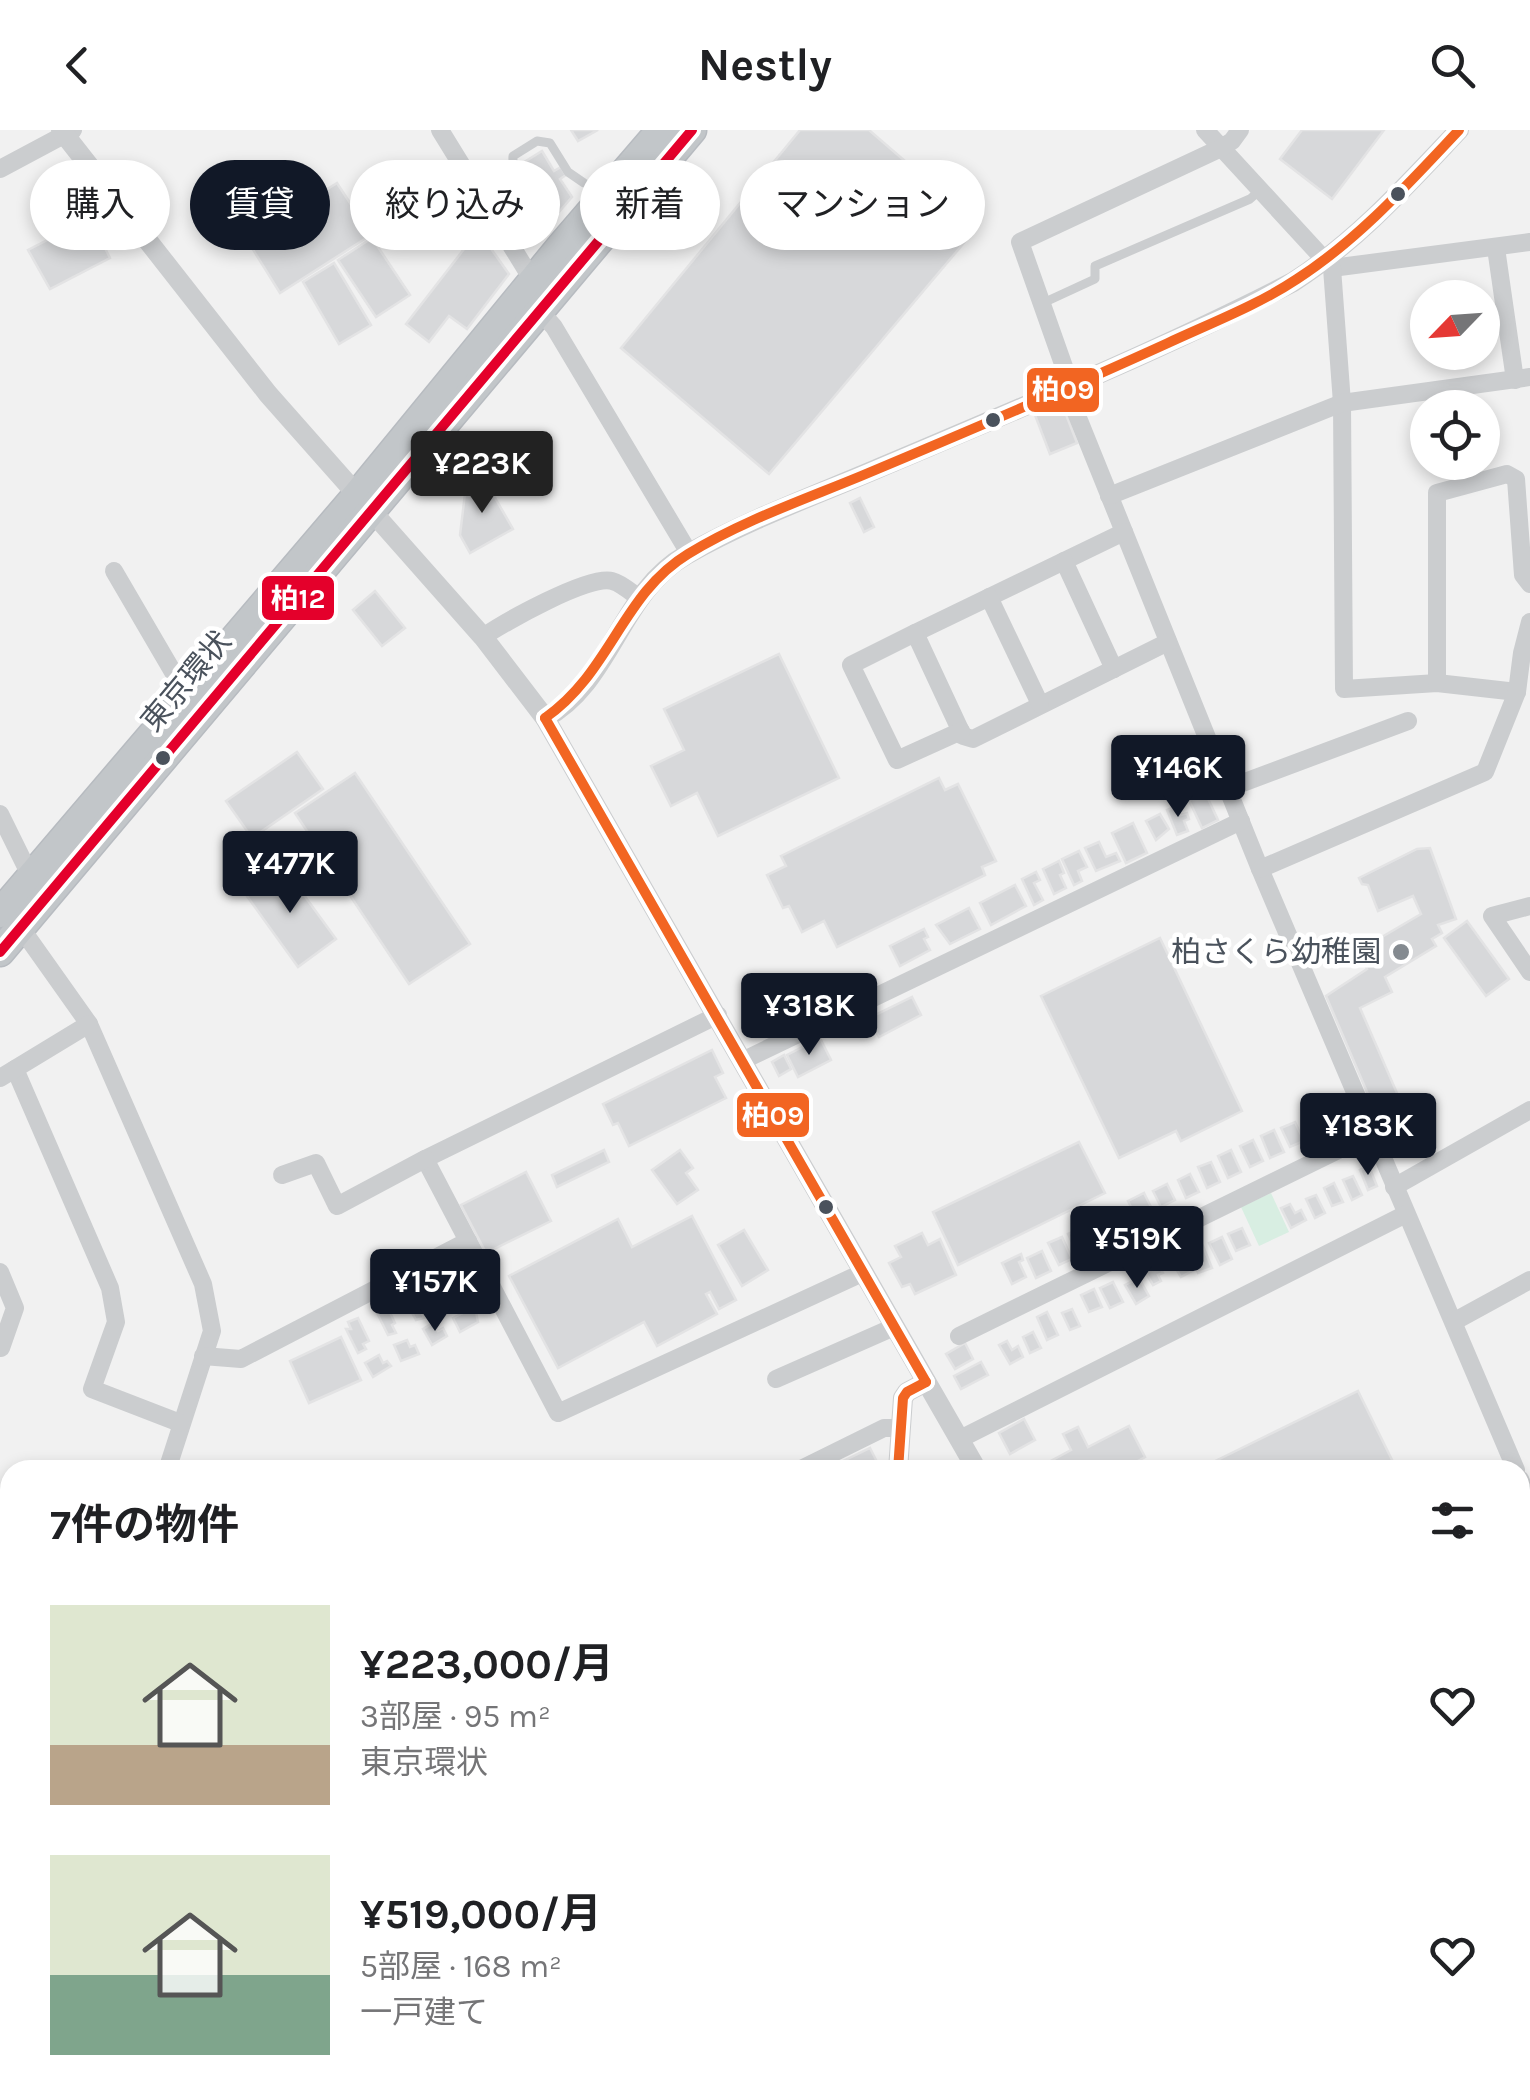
<!DOCTYPE html>
<html lang="ja">
<head>
<meta charset="utf-8">
<style>
	body { margin:0; font-family:Karla,"Noto Sans JP",sans-serif; background:#f6f6f6; color:#202124; height:100vh; display:flex; flex-direction:column; font-size:38px; white-space:nowrap }
	* { box-sizing:border-box; margin:0 }
	p { font-size:32px; color:#757577 }
	.icon { flex:none; width:55px; height:55px; fill:none; stroke:currentColor; stroke-width:2; stroke-linecap:round; stroke-linejoin:round }
	.map { position:relative; flex:1; overflow:hidden }
	.drawer { position:absolute; left:0px; top:1330px; width:1530px; height:640px; display:flex; flex-direction:column; background:#fff; border-radius:30px 30px 0 0; box-shadow:0 5px 15px #0003 }
	.drawer>* { flex:none }
	.banner { position:absolute; left:30px; top:30px; width:1000px; height:90px; display:flex; gap:20px }
	.needle { width:65px; rotate:245deg }
	.controls { position:absolute; left:1410px; top:150px; display:grid; gap:20px }
	.controls a { display:grid; place-items:center; width:90px; height:90px; border-radius:50%; background:#fff; box-shadow:0 5px 15px #0003; font-size:50px }
	.price { position:absolute; translate:-50% -85px; padding:0 22px; border-radius:10px; background:#111827; color:#fff; font-size:32px; line-height:65px; filter:drop-shadow(0 2px 5px #0008) }
	.price::after { content:''; position:absolute; left:50%; top:60px; width:30px; height:22px; margin-left:-15px; background:inherit; clip-path:polygon(0 0,100% 0,50% 100%) }
	.price.on { background:#222; color:#fff }
	ul { padding:0; list-style:none }
	li { display:flex; align-items:center; gap:30px; height:250px; padding:0 50px }
	li span { display:grid; place-items:center; flex:none; width:280px; height:200px; border-radius:0px; color:#555 }
	li>.icon { margin-inline-start:auto }
	span .icon { width:120px; height:120px; fill:#fffc; stroke-width:1 }
	li b { font-size:42px }
	h2 { display:flex; justify-content:space-between; align-items:center; height:120px; padding:0 50px; font-size:42px }
	.chip { padding:0 35px; border-radius:45px; background:#fff; box-shadow:0 5px 15px #0003; font-size:35px; line-height:90px }
	.chip.on { background:#111827; color:#fff }
	header { display:flex; justify-content:space-between; align-items:center; height:130px; padding:0 50px; background:#fff; font-size:45px; font-weight:700 }
	.map>svg:first-child { display:block }
	.green { fill:#d8eee2 }
	.building { fill:#d7d8da; stroke:#e3e3e4; stroke-width:2.5 }
	.lines { fill:none; stroke-linecap:round; stroke-linejoin:round }
	.trunk-casing { stroke:#b7bbc0; stroke-width:31 }
	.service { stroke:#cbcdcf; stroke-width:9 }
	.minor { stroke:#cbcdcf; stroke-width:18 }
	.tertiary { stroke:#cbcdcf; stroke-width:20 }
	.trunk { stroke:#c2c6c9; stroke-width:28 }
	.bus-1-casing { stroke:#fff; stroke-width:18 }
	.bus-2-casing { stroke:#fff; stroke-width:18 }
	.bus-1 { stroke:#f26522; stroke-width:10 }
	.bus-2 { stroke:#e4002b; stroke-width:10 }
	.bus-dot { fill:#4a525c; stroke:#fff; stroke-width:4 }
	.poi-dot { fill:#848a90; stroke:#fff; stroke-width:4 }
	.labels { text-anchor:middle; stroke-width:9; stroke-linejoin:round; paint-order:stroke }
	.street-label { font-size:30px; fill:#4a525c; stroke:#fff }
	.poi-label { font-size:30px; fill:#4a525c; stroke:#fff; text-anchor:end }
	.line-badge { stroke:#fff; stroke-width:4 }
	.badge-label { font-size:28px; text-anchor:middle; font-weight:bold; fill:#fff }
</style>
</head>
<body>
<header><svg class="icon" aria-label="back" viewBox="0 0 24 24"><path d="M15 5l-7 7 7 7"/></svg>Nestly<svg class="icon" aria-label="search" viewBox="0 0 24 24"><circle cx="10" cy="10" r="6"/><path d="M15 15l6 6"/></svg></header>
<div class="map">
<svg width="1530" height="1970" viewBox="0 0 1530 1970">
	<rect width="100%" height="100%" fill="#f1f1f1"/>
	<path class="green" d="M1271,1063L1289,1102L1259,1116L1241,1077Z"/>
	<g class="building">
		<path d="M571,0H598L578,11Z"/>
		<path d="M800,0H869L979,95L769,344L621,218Z"/>
		<path d="M1302,0H1384L1332,69L1280,29Z"/>
		<path d="M542,21L554,41L561,37L566,45L560,49L572,67L552,90L518,36Z"/>
		<path d="M337,53L371,105L280,163L247,110Z"/>
		<path d="M90,88L110,128L50,159L28,120Z"/>
		<path d="M482,106L509,144L467,199L449,186L429,212L406,194L464,119Z"/>
		<path d="M372,108L410,165L376,187L338,130Z"/>
		<path d="M334,133L371,195L339,214L303,152Z"/>
		<path d="M1062,274L1077,313L1050,324L1035,285Z"/>
		<path d="M482,345L513,399L470,423L460,405L466,355Z"/>
		<path d="M860,368L874,397L864,402L850,373Z"/>
		<path d="M375,461L405,498L382,516L353,480Z"/>
		<path d="M779,524L839,648L718,706L697,663L671,676L651,636L684,620L664,579Z"/>
		<path d="M297,622L323,659L252,708L226,671Z"/>
		<path d="M355,643L470,814L409,854L295,683Z"/>
		<path d="M939,648L945,660L958,654L996,731L982,737L985,745L837,817L824,791L802,802L789,776L783,778L767,745L786,736L781,726Z"/>
		<path d="M1204,660L1218,690L1202,698L1188,668Z"/>
		<path d="M1177,676L1181,685L1187,683L1189,689L1184,691L1188,701L1177,705L1167,680Z"/>
		<path d="M1160,684L1169,699L1156,710L1146,691Z"/>
		<path d="M1133,693L1147,723L1126,733L1112,703Z"/>
		<path d="M1099,712L1106,727L1116,723L1120,731L1096,741L1085,718Z"/>
		<path d="M1430,718L1456,789L1438,795L1442,803L1432,809L1436,816L1385,847L1392,862L1360,878L1410,993L1385,1004L1326,866L1367,839L1358,821L1421,784L1413,766L1378,781L1368,755L1362,754L1359,748L1417,719Z"/>
		<path d="M1079,721L1087,737L1078,741L1082,751L1074,755L1062,729Z"/>
		<path d="M1059,731L1064,743L1060,745L1066,758L1054,764L1043,739Z"/>
		<path d="M282,735L336,809L298,837L244,762Z"/>
		<path d="M1036,742L1040,750L1034,753L1043,770L1034,775L1022,749Z"/>
		<path d="M1015,755L1026,776L991,795L980,773Z"/>
		<path d="M969,778L980,799L950,814L936,795Z"/>
		<path d="M1467,791L1509,849L1486,866L1444,808Z"/>
		<path d="M924,799L928,807L924,809L930,820L900,836L890,816Z"/>
		<path d="M1160,808L1242,981L1181,1011L1176,1001L1119,1028L1041,866Z"/>
		<path d="M801,860L811,882L771,902L769,896L758,901L750,884Z"/>
		<path d="M912,867L921,885L879,907L869,888Z"/>
		<path d="M820,908L831,930L798,947L787,925Z"/>
		<path d="M712,920L723,943L715,947L726,968L629,1016L618,993L613,995L603,974Z"/>
		<path d="M784,925L791,939L779,946L772,932Z"/>
		<path d="M1334,972L1343,991L1330,997L1321,978Z"/>
		<path d="M1314,982L1324,1002L1312,1008L1303,987Z"/>
		<path d="M1295,992L1304,1011L1290,1017L1281,998Z"/>
		<path d="M1274,1000L1284,1022L1270,1028L1261,1006Z"/>
		<path d="M1253,1010L1263,1031L1250,1037L1240,1016Z"/>
		<path d="M1079,1012L1105,1063L958,1135L933,1082Z"/>
		<path d="M604,1020L609,1032L557,1057L552,1045Z"/>
		<path d="M680,1020L693,1038L686,1043L698,1060L677,1074L652,1040Z"/>
		<path d="M1231,1020L1241,1042L1228,1048L1218,1026Z"/>
		<path d="M1211,1032L1220,1052L1207,1058L1198,1037Z"/>
		<path d="M1369,1036L1377,1056L1368,1060L1360,1040Z"/>
		<path d="M526,1042L551,1091L486,1123L461,1075Z"/>
		<path d="M1190,1044L1199,1062L1186,1068L1178,1050Z"/>
		<path d="M1353,1046L1362,1065L1352,1070L1343,1050Z"/>
		<path d="M1334,1053L1343,1072L1332,1076L1324,1058Z"/>
		<path d="M1167,1054L1175,1070L1161,1077L1153,1061Z"/>
		<path d="M1144,1063L1153,1081L1137,1089L1128,1071Z"/>
		<path d="M1316,1065L1325,1083L1315,1088L1306,1069Z"/>
		<path d="M1290,1074L1295,1083L1301,1080L1306,1090L1291,1098L1281,1078Z"/>
		<path d="M1119,1078L1131,1100L1118,1107L1106,1084Z"/>
		<path d="M692,1086L736,1170L719,1179L710,1162L706,1164L717,1184L657,1216L644,1192L558,1238L509,1146L618,1089L632,1117Z"/>
		<path d="M1100,1090L1110,1112L1097,1118L1087,1096Z"/>
		<path d="M1082,1098L1092,1121L1079,1127L1068,1104Z"/>
		<path d="M1242,1098L1250,1115L1236,1121L1228,1104Z"/>
		<path d="M744,1100L768,1140L742,1156L718,1115Z"/>
		<path d="M922,1103L928,1115L940,1109L956,1145L915,1164L910,1154L902,1157L889,1133L901,1127L895,1116Z"/>
		<path d="M1062,1107L1072,1129L1059,1135L1048,1113Z"/>
		<path d="M1222,1107L1232,1129L1220,1135L1209,1113Z"/>
		<path d="M1203,1116L1212,1138L1198,1143L1189,1122Z"/>
		<path d="M1042,1121L1051,1141L1036,1148L1027,1128Z"/>
		<path d="M1021,1124L1023,1130L1019,1132L1026,1147L1012,1154L1002,1133Z"/>
		<path d="M1184,1126L1192,1141L1181,1147L1172,1132Z"/>
		<path d="M1157,1133L1163,1143L1158,1145L1161,1151L1153,1155L1144,1140Z"/>
		<path d="M453,1135L463,1148L438,1157L433,1143Z"/>
		<path d="M1139,1148L1149,1166L1136,1174L1125,1155Z"/>
		<path d="M1113,1152L1123,1172L1110,1178L1100,1158Z"/>
		<path d="M460,1156L466,1170L443,1180L437,1167Z"/>
		<path d="M412,1158L423,1178L420,1180L424,1188L416,1190L404,1168L408,1166L406,1161Z"/>
		<path d="M1094,1159L1102,1177L1089,1182L1081,1165Z"/>
		<path d="M385,1172L395,1193L392,1195L396,1203L388,1205L377,1183L380,1181L377,1176Z"/>
		<path d="M475,1177L478,1192L460,1202L453,1188Z"/>
		<path d="M1072,1179L1080,1196L1070,1200L1062,1183Z"/>
		<path d="M1047,1182L1058,1205L1047,1210L1037,1187Z"/>
		<path d="M358,1188L369,1211L363,1214L366,1219L358,1223L346,1199H351L348,1192Z"/>
		<path d="M433,1193L438,1201L443,1198L447,1206L432,1215L423,1199Z"/>
		<path d="M1033,1202L1041,1218L1030,1223L1023,1207Z"/>
		<path d="M341,1207L361,1250L309,1273L290,1231Z"/>
		<path d="M407,1210L410,1217L415,1215L419,1224L401,1231L394,1215Z"/>
		<path d="M1007,1211L1012,1220L1018,1216L1023,1227L1010,1234L999,1215Z"/>
		<path d="M965,1213L973,1229L955,1239L946,1224Z"/>
		<path d="M379,1225L383,1233L387,1231L391,1236L373,1247L365,1233Z"/>
		<path d="M981,1232L988,1245L961,1259L954,1246Z"/>
		<path d="M1358,1261L1397,1340H1197Z"/>
		<path d="M1024,1289L1035,1310L1010,1324L999,1303Z"/>
		<path d="M1129,1296L1145,1327L1122,1340H1034L1071,1320L1063,1304L1078,1297L1088,1317Z"/>
		<path d="M870,1318L881,1340H825Z"/>
		<path d="M1530,1729V1970H1458L1453,1960H1520V1733Z"/>
		<path d="M285,1960H335L340,1970H290Z"/>
		<path d="M375,1960H414L419,1970H380Z"/>
		<path d="M455,1960H481L460,1970Z"/>
		<path d="M494,1960H568L548,1970H500Z"/>
		<path d="M608,1960H626L631,1970H588Z"/>
	</g>
	<g class="lines">
		<defs>
			<g id="trunk">
				<path d="M0,783L357,365L562,115L661,0"/>
				<path d="M0,822L692,0"/>
			</g>
		</defs>
		<use href="#trunk" class="trunk-casing"/>
		<g class="service">
			<path d="M545,101C539,76 511,52 513,26L537,11L550,13L568,42L584,53"/>
			<path d="M1043,173L1095,149V136L1250,69L1259,61"/>
		</g>
		<g class="minor">
			<path d="M440,0L533,151"/>
			<path d="M1205,0L1332,138L1530,112"/>
			<path d="M1240,0L1232,11L1221,18L1020,112L1068,248L1066,258L1260,739L1516,1340"/>
			<path d="M0,39L73,0"/>
			<path d="M1496,118L1515,250"/>
			<path d="M1332,138L1342,273L1344,559L1437,553L1517,562"/>
			<path d="M539,180L554,197L689,423"/>
			<path d="M1109,366L1342,273L1530,247"/>
			<path d="M1124,402L915,503L963,606L973,609L1168,512"/>
			<path d="M1064,431L1114,539"/>
			<path d="M114,441L173,542L197,564"/>
			<path d="M989,467L1040,574"/>
			<path d="M915,503L851,535L897,630L961,601"/>
			<path d="M483,507C503,493 590,444 612,451C621,453 632,463 639,468"/>
			<path d="M1437,553V363L1507,344L1516,349L1523,445L1530,454"/>
			<path d="M1229,658L1408,591"/>
			<path d="M0,684L31,747"/>
			<path d="M1260,739L1485,642L1517,562L1522,523L1530,492"/>
			<path d="M1530,776L1492,786L1530,842"/>
			<path d="M16,791L89,894L203,1154L212,1201L167,1340"/>
			<path d="M718,885L425,1029L558,1283L862,1143"/>
			<path d="M744,930L1241,691"/>
			<path d="M15,939L110,1158L116,1192L92,1259L180,1293"/>
			<path d="M0,948L89,894"/>
			<path d="M282,1045L316,1033L337,1076L425,1029"/>
			<path d="M1394,1057L1530,980"/>
			<path d="M0,1142L15,1178L1,1218"/>
			<path d="M1455,1191L1530,1150"/>
			<path d="M959,1206L1371,1004"/>
			<path d="M203,1226L241,1229L468,1111"/>
			<path d="M776,1249L894,1197"/>
			<path d="M960,1309L1406,1084"/>
			<path d="M799,1340L884,1298H901"/>
			<path d="M1520,1349L1530,1373"/>
			<path d="M0,1503L10,1523"/>
			<path d="M0,1716L10,1710"/>
			<path d="M737,1960L742,1970"/>
		</g>
		<g class="tertiary">
			<path d="M61,0L268,264L483,507L545,588L977,1340"/>
			<path d="M545,588C611,553 620,462 686,425C749,389 819,364 886,335C1023,277 1161,220 1293,152C1357,111 1407,55 1459,0"/>
			<path d="M898,1340L903,1268L907,1262L926,1252"/>
			<path d="M1520,1611L1530,1608"/>
			<path d="M1328,1960L1333,1970"/>
			<path d="M222,1970L241,1960"/>
		</g>
		<use href="#trunk" class="trunk"/>
		<defs>
			<g id="bus-1">
				<path d="M545,588C611,542 622,464 688,424C742,391 803,370 861,346C964,303 1067,259 1168,213C1211,193 1258,175 1297,149C1359,109 1409,53 1459,0"/>
				<path d="M545,588L926,1252"/>
				<path d="M898,1340L903,1268L907,1262L926,1252"/>
			</g>
			<path id="bus-2" d="M0,822L692,0"/>
		</defs>
		<use href="#bus-1" class="bus-1-casing"/>
		<use href="#bus-2" class="bus-2-casing"/>
		<use href="#bus-1" class="bus-1"/>
		<use href="#bus-2" class="bus-2"/>
	</g>
	<g class="bus-dot">
		<circle cx="1398" cy="64" r="9"/>
		<circle cx="993" cy="290" r="9"/>
		<circle cx="163" cy="628" r="9"/>
		<circle cx="826" cy="1077" r="9"/>
	</g>
	<circle class="poi-dot" cx="1401" cy="822" r="10"/>
	<g class="labels">
		<g class="street-label">
			<text transform="translate(186 551) rotate(-50)" y="10">東京環状</text>
		</g>
		<g class="poi-label">
			<text x="1381" y="832">柏さくら幼稚園</text>
		</g>
	</g>
	<g class="line-badge">
		<rect x="1025" y="236" width="76" height="48" rx="10" fill="#f26522"/>
		<rect x="260" y="444" width="76" height="48" rx="10" fill="#e4002b"/>
		<rect x="735" y="961" width="76" height="48" rx="10" fill="#f26522"/>
	</g>
	<g class="badge-label">
		<text x="1063" y="269">柏09</text>
		<text x="298" y="478">柏12</text>
		<text x="773" y="995">柏09</text>
	</g>
</svg>
<div class="controls">
<a><svg class="needle" viewBox="-14 -14 28 28"><path d="M0-13l5 13h-10z" fill="#e53935"/><path d="M0 13l5-13h-10z" fill="#757577"/></svg></a>
<a><svg class="icon" aria-label="locate" viewBox="0 0 24 24"><circle cx="12" cy="12" r="6"/><path d="M12 2v4M12 18v4M2 12h4M18 12h4"/></svg></a>
</div>
<b class="price on" style="left:482px;top:386px">¥223K</b>
<b class="price" style="left:1178px;top:690px">¥146K</b>
<b class="price" style="left:290px;top:786px">¥477K</b>
<b class="price" style="left:809px;top:928px">¥318K</b>
<b class="price" style="left:1368px;top:1048px">¥183K</b>
<b class="price" style="left:1137px;top:1161px">¥519K</b>
<b class="price" style="left:435px;top:1204px">¥157K</b>
<div class="banner">
<a class="chip">購入</a>
<a class="chip on">賃貸</a>
<a class="chip">絞り込み</a>
<a class="chip">新着</a>
<a class="chip">マンション</a>
</div>
<section class="drawer">
<h2>7件の物件<svg class="icon" aria-label="filters" viewBox="0 0 24 24"><path d="M4 7h16M4 17h16"/><circle cx="9" cy="7" r="2"/><circle cx="15" cy="17" r="2"/></svg></h2>
<ul>
<li><span style="background:linear-gradient(#dfe7d0 70%,#b9a48a 0)"><svg class="icon" aria-label="home" viewBox="0 0 24 24"><path d="M3 11l9-7 9 7M6 9v11h12V9"/></svg></span><div><b>¥223,000/月</b><p>3部屋 · 95 m²</p><p>東京環状</p></div><svg class="icon" aria-label="heart" viewBox="0 0 24 24"><path d="M12 20l-8-8c-3-5 5-10 8-4 3-6 11-1 8 4z"/></svg></li>
<li><span style="background:linear-gradient(#dfe7d0 60%,#7fa58c 0)"><svg class="icon" aria-label="home" viewBox="0 0 24 24"><path d="M3 11l9-7 9 7M6 9v11h12V9"/></svg></span><div><b>¥519,000/月</b><p>5部屋 · 168 m²</p><p>一戸建て</p></div><svg class="icon" aria-label="heart" viewBox="0 0 24 24"><path d="M12 20l-8-8c-3-5 5-10 8-4 3-6 11-1 8 4z"/></svg></li>
</ul>
</section>
</div>
</body>
</html>
